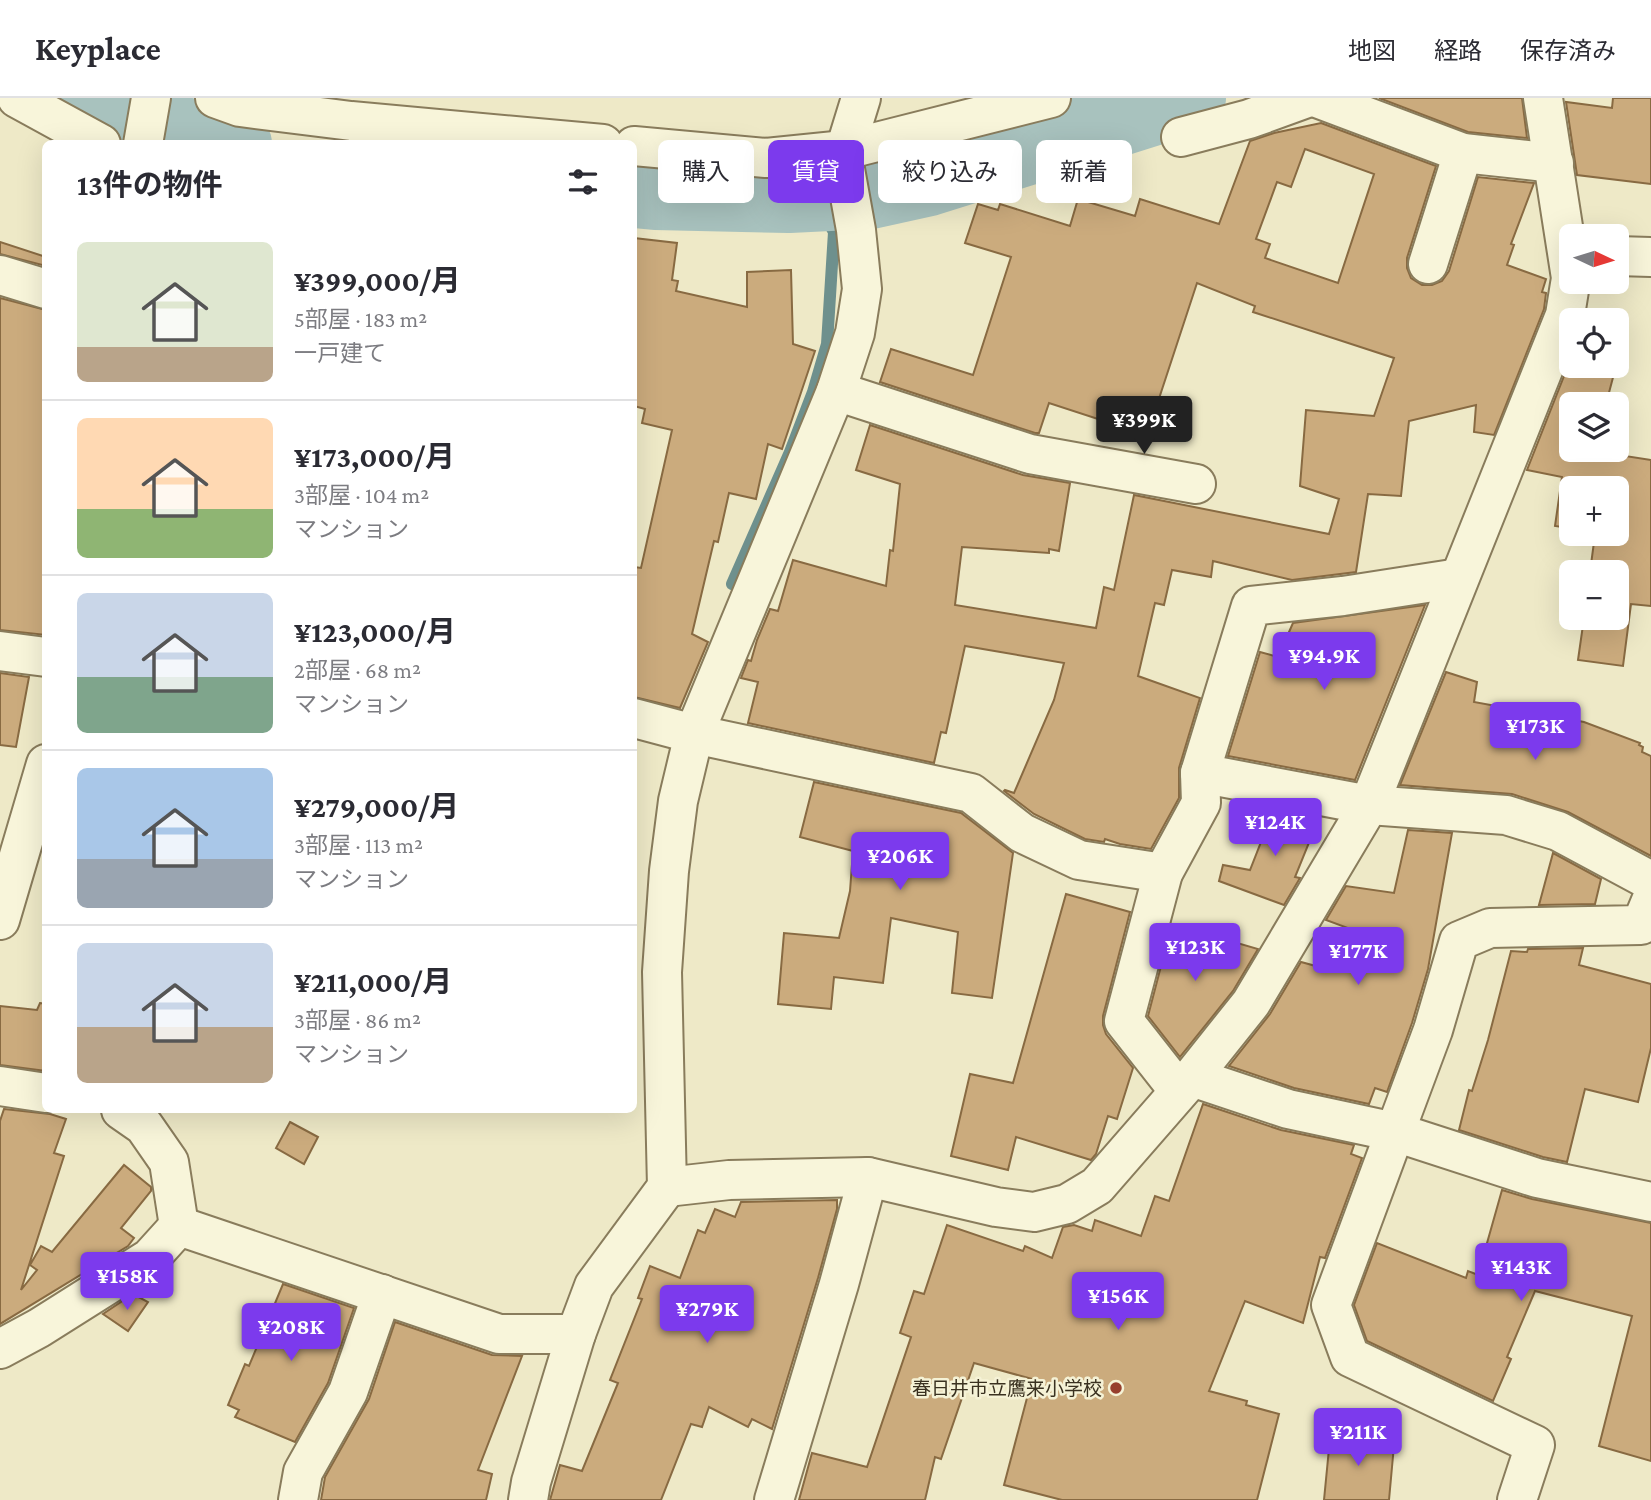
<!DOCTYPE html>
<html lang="ja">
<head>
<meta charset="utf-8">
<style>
	body { margin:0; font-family:"Crimson Pro","Noto Sans JP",serif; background:#f2f2f3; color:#2b2b33; height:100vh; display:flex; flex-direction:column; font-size:26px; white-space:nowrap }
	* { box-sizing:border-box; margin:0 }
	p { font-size:23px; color:#7c7c81 }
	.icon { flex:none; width:38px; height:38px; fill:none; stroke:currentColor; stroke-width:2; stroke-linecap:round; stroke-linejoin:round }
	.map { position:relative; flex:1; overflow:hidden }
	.side { position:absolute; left:42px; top:42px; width:595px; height:973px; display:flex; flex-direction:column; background:#fff; border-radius:10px; box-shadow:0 7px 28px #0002 }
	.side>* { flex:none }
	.guide { position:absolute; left:658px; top:42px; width:665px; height:63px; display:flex; gap:14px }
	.needle { width:46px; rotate:94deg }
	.tools { position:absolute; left:1559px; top:126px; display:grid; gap:14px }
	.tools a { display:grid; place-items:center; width:70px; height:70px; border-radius:10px; background:#fff; box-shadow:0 7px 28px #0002; font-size:35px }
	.price { position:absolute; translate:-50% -60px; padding:0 16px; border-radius:7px; background:#7c3aed; color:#fff; font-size:23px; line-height:46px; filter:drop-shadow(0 2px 4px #0008) }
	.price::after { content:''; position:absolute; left:50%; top:42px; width:21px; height:16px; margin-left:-10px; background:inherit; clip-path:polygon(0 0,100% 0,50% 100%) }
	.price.on { background:#222; color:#fff }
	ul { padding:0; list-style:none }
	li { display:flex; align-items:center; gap:21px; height:175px; padding:0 35px }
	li+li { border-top:2px solid #e1e1e2 }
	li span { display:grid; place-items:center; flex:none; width:196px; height:140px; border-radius:10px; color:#555 }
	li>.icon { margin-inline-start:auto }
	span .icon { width:84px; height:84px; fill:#fffc; stroke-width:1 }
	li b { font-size:30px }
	h2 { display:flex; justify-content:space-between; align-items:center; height:84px; padding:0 35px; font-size:30px }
	.chip { padding:0 24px; border-radius:10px; background:#fff; box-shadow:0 7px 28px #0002; font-size:24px; line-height:63px }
	.chip.on { background:#7c3aed; color:#fff }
	header { display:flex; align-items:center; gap:42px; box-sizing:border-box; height:98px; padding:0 35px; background:#fff; border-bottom:2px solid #e1e1e2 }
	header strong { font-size:33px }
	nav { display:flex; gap:38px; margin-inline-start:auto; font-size:24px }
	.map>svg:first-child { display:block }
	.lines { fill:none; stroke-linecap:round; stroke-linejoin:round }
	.stream { stroke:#6e908d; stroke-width:12 }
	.river { stroke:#a8c2be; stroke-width:72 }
	.building { fill:#cbab7d; stroke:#886a42; stroke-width:2; fill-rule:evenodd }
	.minor-casing { stroke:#897c5c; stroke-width:42 }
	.minor { stroke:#f8f5da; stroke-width:38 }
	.poi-dot { fill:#973f2d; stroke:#f5f2d6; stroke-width:2.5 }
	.labels { text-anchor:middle; stroke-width:5; stroke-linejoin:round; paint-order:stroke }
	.poi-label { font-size:19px; fill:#3a3120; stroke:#f5f2d6; text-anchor:end }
</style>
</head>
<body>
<header>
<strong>Keyplace</strong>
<nav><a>地図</a><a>経路</a><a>保存済み</a></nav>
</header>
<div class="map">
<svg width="1651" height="1402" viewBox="0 0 1651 1402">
	<rect width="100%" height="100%" fill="#eee9c7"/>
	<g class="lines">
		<path class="stream" d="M732,486L790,354L813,294L827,246L834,134L824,117L820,97"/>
		<g class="river">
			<path d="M81,0L204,42L236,46"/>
			<path d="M634,94L655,96L789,99L870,95L929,82L1190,0"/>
		</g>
	</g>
	<g class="building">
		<path d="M1379,0H1522L1527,40L1468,34Z"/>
		<path d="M1613,0H1651V86L1577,77L1566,4L1612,10Z"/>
		<path d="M1321,25L1436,68L1407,160V170L1411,180L1422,187H1432L1442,183L1449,173L1478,79L1534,85L1511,146L1514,147L1507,167L1546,181L1542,194L1546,195L1544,211L1494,337L1474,334L1476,307L1409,323L1401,398L1368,396L1356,474L1292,482L1213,463L1211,479L1172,472L1164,507L1155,505L1138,578L1200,600L1179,670V700L1151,751L1120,746L1105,741L1104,744L1085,741L1034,716L1004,693L1005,692L1014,695L1054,602L1064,565L965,548L946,635L941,634L934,665L748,625L758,584L741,580L748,562L751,563L757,542L770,511L778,513L793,462L886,488L890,452L893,453L900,386L856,372L870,327L1023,377L1070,385L1059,453L1049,451V455L962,449L955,507L1096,530L1104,489L1114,492L1134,397L1329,436L1339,401L1300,388L1306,312L1374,318L1394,260L1253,214L1255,208L1197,185L1147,337L1049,305L1039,335H1035L880,284L891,251L973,277L1011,159L965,145L978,106L998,112L1000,106L1070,128L1078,101L1135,118L1140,101L1219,126L1250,43L1274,35ZM1305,51L1374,76L1338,185L1265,160L1270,146L1256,141L1277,84L1291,89Z"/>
		<path d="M634,140L677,145L672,182L678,183L676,193L747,209V174L791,172L793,246L815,253L782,351L768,346L756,401L729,395L718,444L714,443L692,536L708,544L680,610L634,599V469L641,470L672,332L642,325L645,311L634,308Z"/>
		<path d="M0,144L46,159V168L0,156Z"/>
		<path d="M0,200L46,212V537L0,532Z"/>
		<path d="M1568,268H1616L1606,306H1572V352H1612V356L1651,362V508L1631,506L1623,568L1578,562L1584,520H1617V474H1590L1594,444L1568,440L1569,430L1555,428L1562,379L1527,372ZM1572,390H1617V436H1572Z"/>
		<path d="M1425,507L1355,682L1228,658L1260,554L1278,559L1293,525Z"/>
		<path d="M1446,574L1477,584L1474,604L1584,624L1640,645L1639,647L1643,649L1642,654L1651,658V758L1568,714L1512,696L1400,687Z"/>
		<path d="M0,575L29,579L16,649L0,647Z"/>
		<path d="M814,684L961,715L1013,755L992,900L952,895L958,834L891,820L883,885L834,879L831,911L778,906L784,835L839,840L850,793L853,753L800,739Z"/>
		<path d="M1274,711L1319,720L1295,779L1300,780L1284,807L1219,783L1223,767L1250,772Z"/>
		<path d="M1408,732L1452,735L1428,871L1412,925L1387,994L1375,990L1369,1006L1294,990L1229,968L1270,916L1301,864L1334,873L1348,830L1326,822L1346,788L1394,795Z"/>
		<path d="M1553,755L1601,781L1595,806L1539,807Z"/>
		<path d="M1066,796L1130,814L1103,918V927L1106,936L1133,970L1117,1021L1108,1018L1096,1056L1091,1062L1016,1039L1008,1072L951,1058L970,976L1013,985Z"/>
		<path d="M1172,826L1258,851L1233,893L1180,959L1148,918Z"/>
		<path d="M1583,850L1579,867L1651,886V950L1638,1004L1585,991L1567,1064L1543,1059L1459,1032L1469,992L1472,993L1488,942L1511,853L1527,854L1528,851Z"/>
		<path d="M40,905L46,906V973L0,967V908L37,912Z"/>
		<path d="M1203,1006L1281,1032L1354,1047L1351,1056L1362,1060L1325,1160L1320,1159L1303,1225L1245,1203L1209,1293L1247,1303L1246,1307L1279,1316L1257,1402H1062L1004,1387L1032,1281L974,1265L941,1361L935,1359L925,1402H799L812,1355L867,1369L911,1239L900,1235L914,1193L924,1196L947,1127L1023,1153L1025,1148L1052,1160L1063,1129L1074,1127L1092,1133L1095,1122L1141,1138L1155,1098L1169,1103Z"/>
		<path d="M4,1011L50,1016L66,1021L54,1055L64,1058L21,1192L37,1172L30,1167L41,1148L52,1154L124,1067L151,1089V1093L121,1130L134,1140L128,1148L0,1226V1023Z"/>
		<path d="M290,1024L318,1039L304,1066L276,1050Z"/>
		<path d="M1502,1092L1532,1101L1651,1125V1363L1599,1348L1632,1218L1535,1193L1507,1259L1511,1261L1493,1303L1367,1243L1354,1207L1377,1145L1466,1180L1468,1173L1478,1177Z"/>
		<path d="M837,1102V1111L818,1180L772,1331L752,1321L748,1329L709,1309L702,1329L691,1326L661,1402H550L560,1367L582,1373L618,1285L610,1282L642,1201L638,1200L650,1168L680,1180L698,1132L705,1135L715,1111L735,1119L741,1104Z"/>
		<path d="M283,1186L354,1210L328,1285L295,1344L235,1319L239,1312L228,1307L245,1266L249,1268Z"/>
		<path d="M133,1196L148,1204L128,1233L103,1216Z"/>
		<path d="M395,1224L492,1257L522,1258L478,1372L492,1376L486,1402H321L325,1379L369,1301Z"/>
		<path d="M1331,1330L1394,1347L1389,1402H1324Z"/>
	</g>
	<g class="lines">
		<defs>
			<g id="minor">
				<path d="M17,0L101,46"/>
				<path d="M215,0L240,9L351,23L603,46"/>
				<path d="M1317,0L1463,55L1554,65"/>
				<path d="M1181,39L1249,21L1307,0"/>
				<path d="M143,46L151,0"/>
				<path d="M634,48L766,60L845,52L1051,0"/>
				<path d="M1617,158L1651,159"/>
				<path d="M1428,166L1463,55"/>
				<path d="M0,177L46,191"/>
				<path d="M836,293L1030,356L1196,386"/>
				<path d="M0,553L46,559"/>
				<path d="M634,620L694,636L971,695L1022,735L1079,762L1163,775"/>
				<path d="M1200,675L1369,707L1506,717L1558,733L1651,783"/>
				<path d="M1651,803L1641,827L1490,830L1459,843L1433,932L1395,1034L1537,1080L1651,1104"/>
				<path d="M0,822L46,666"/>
				<path d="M1192,979L1288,1011L1395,1034L1331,1207L1350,1259L1535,1347L1517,1402"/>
				<path d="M0,988L46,995"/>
				<path d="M1179,993L1124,923L1163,775L1201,705L1200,675L1251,508L1343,498L1459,480"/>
				<path d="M121,1012L144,1028L169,1064L179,1128"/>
				<path d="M667,1089L729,1082L868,1079L996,1109L1034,1114L1067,1106L1097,1088L1192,979L1251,905L1369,707L1565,217L1571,180L1543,0"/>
				<path d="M0,1251L39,1230L150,1160L179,1128L499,1236H576"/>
				<path d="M298,1402L303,1374L348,1294L382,1196"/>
				<path d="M528,1402L531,1384L576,1236L594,1188L667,1089L662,874L669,773L678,703L694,636L836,293L855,235L862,191L856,132L845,71V52L861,0"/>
				<path d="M774,1402L839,1186L868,1079"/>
			</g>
		</defs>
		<use href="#minor" class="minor-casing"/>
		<use href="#minor" class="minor"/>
	</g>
	<circle class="poi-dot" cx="1116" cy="1290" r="7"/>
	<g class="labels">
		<g class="poi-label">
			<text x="1102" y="1297">春日井市立鷹来小学校</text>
		</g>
	</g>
</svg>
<div class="tools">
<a><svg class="needle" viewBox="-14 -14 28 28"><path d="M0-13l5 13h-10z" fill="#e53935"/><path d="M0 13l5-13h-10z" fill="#7c7c81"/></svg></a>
<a><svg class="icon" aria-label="locate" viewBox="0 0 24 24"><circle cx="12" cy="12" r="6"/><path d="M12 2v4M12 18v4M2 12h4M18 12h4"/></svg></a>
<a><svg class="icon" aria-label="layers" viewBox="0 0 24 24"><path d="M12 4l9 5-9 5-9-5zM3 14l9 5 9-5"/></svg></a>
<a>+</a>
<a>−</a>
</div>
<b class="price on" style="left:1144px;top:358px">¥399K</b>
<b class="price" style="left:1324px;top:594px">¥94.9K</b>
<b class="price" style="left:1535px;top:664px">¥173K</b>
<b class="price" style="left:1275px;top:760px">¥124K</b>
<b class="price" style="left:900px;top:794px">¥206K</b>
<b class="price" style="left:1195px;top:885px">¥123K</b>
<b class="price" style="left:1358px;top:889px">¥177K</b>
<b class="price" style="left:1521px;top:1205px">¥143K</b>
<b class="price" style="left:127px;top:1214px">¥158K</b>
<b class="price" style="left:1118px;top:1234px">¥156K</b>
<b class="price" style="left:707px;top:1247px">¥279K</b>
<b class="price" style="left:291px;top:1265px">¥208K</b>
<b class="price" style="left:1358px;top:1370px">¥211K</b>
<div class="guide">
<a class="chip">購入</a>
<a class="chip on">賃貸</a>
<a class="chip">絞り込み</a>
<a class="chip">新着</a>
</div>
<section class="side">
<h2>13件の物件<svg class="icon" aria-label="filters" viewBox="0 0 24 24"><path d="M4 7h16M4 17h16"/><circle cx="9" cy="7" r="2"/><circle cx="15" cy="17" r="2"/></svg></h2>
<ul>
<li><span style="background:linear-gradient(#dfe7d0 75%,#b9a48a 0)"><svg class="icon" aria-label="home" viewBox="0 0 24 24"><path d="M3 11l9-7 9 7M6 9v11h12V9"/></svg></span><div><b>¥399,000/月</b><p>5部屋 · 183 m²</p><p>一戸建て</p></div></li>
<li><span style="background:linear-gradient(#ffd9b3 65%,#8fb573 0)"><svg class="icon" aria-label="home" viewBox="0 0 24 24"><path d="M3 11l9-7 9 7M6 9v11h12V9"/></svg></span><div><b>¥173,000/月</b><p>3部屋 · 104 m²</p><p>マンション</p></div></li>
<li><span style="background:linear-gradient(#c9d6e8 60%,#7fa58c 0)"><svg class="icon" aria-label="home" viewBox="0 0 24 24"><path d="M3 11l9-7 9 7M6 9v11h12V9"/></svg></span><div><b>¥123,000/月</b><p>2部屋 · 68 m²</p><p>マンション</p></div></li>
<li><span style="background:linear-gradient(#a9c7e8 65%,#9aa5b1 0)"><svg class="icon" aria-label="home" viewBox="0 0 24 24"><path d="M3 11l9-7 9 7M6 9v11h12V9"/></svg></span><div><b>¥279,000/月</b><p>3部屋 · 113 m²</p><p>マンション</p></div></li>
<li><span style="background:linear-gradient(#c9d6e8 60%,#b9a48a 0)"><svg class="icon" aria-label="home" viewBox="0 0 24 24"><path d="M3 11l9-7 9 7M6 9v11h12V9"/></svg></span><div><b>¥211,000/月</b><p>3部屋 · 86 m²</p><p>マンション</p></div></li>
</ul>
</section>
</div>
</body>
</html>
